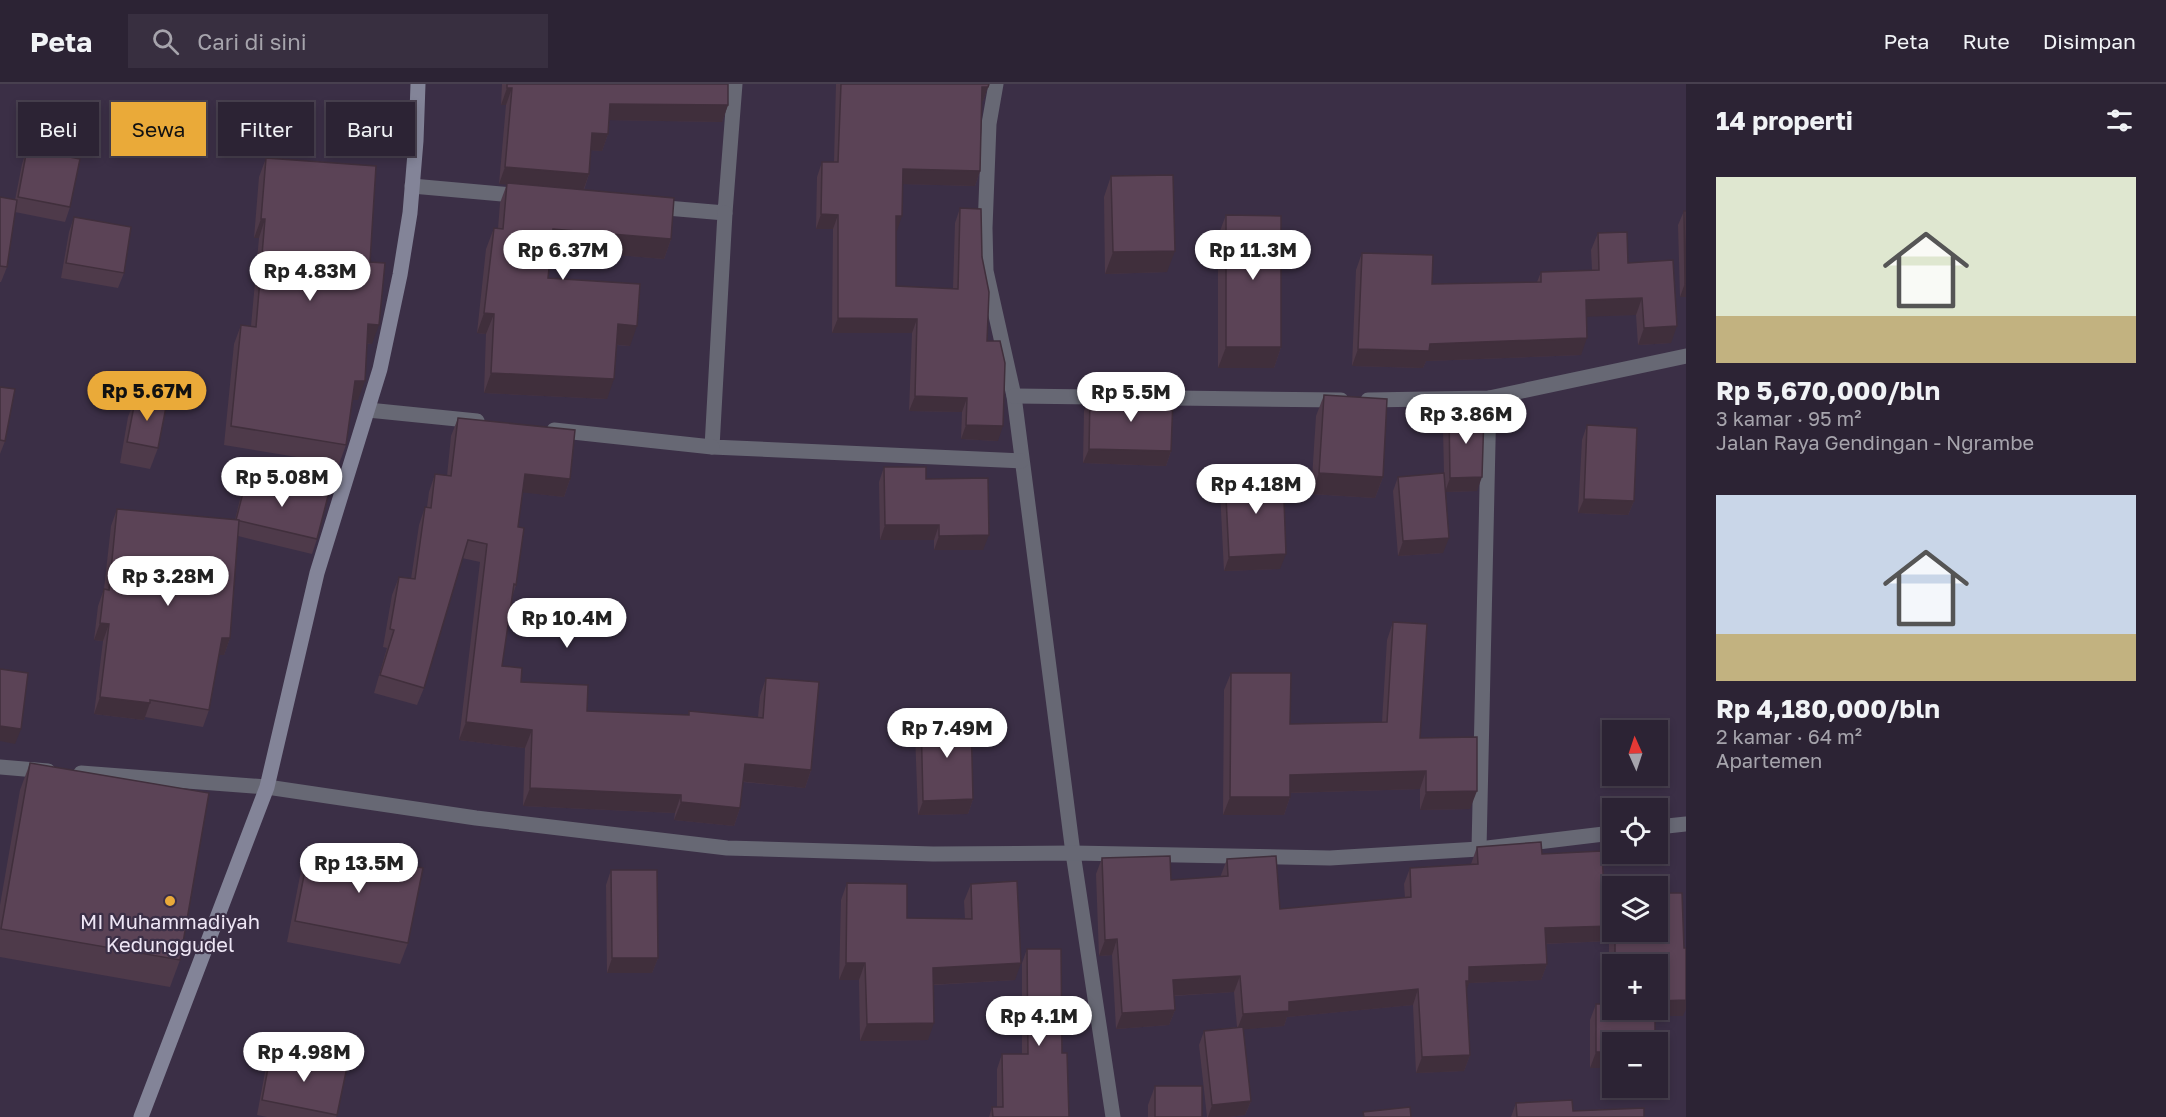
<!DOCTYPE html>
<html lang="id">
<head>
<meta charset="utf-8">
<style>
	body { margin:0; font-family:"Golos Text",sans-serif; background:#382f40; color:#f1f3f6; height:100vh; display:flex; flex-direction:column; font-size:22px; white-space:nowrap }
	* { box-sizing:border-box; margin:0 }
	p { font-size:20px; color:#a6a4ac }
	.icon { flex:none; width:33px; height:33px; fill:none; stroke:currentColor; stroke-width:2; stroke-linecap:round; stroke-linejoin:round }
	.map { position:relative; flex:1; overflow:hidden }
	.details { display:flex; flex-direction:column; background:#2c2334; width:480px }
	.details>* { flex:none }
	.guide { position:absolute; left:18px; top:18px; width:570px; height:54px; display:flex; gap:12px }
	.needle { width:39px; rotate:357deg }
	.buttons { position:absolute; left:1602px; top:636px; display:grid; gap:12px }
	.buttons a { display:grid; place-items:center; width:66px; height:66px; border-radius:0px; background:#2c2334; box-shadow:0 3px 9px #0003,0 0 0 2px #48404f; font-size:30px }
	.price { position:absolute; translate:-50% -51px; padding:0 14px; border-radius:21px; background:#fff; color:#222; font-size:20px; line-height:39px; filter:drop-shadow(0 2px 3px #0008) }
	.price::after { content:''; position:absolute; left:50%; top:36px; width:18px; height:14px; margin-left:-9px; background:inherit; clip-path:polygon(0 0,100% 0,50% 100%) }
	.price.on { background:#eaaa39; color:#111 }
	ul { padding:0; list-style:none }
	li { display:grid; align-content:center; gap:12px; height:318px; padding:0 30px }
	li span { display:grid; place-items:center; height:186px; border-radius:0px; color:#555 }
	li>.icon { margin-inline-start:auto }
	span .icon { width:108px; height:108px; fill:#fffc; stroke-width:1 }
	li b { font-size:26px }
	h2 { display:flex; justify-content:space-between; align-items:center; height:72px; padding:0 30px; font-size:26px }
	.pill { padding:0 21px; border-radius:0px; background:#2c2334; box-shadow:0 3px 9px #0003,0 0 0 2px #48404f; font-size:21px; line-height:54px }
	.pill.on { background:#eaaa39; color:#111 }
	header { display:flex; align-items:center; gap:36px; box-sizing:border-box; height:84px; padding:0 30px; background:#2c2334; border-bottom:2px solid #48404f }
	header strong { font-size:28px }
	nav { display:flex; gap:33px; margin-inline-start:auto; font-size:21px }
	.search { width:420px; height:54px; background:#382f40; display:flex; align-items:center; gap:15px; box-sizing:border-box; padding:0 21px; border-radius:0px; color:#a6a4ac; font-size:22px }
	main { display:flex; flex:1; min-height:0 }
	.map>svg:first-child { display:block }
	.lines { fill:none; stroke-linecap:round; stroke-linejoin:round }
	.minor { stroke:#676874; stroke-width:15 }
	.secondary { stroke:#838498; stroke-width:15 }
	.wall { fill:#4e3a4a; fill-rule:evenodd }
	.shaded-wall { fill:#402f3c }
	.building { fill:#5b4356; stroke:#402f3c; stroke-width:1.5 }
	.poi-dot { fill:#eaaa39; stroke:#3b2f46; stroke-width:2 }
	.labels { text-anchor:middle; stroke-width:4.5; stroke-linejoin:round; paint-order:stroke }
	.poi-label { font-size:20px; fill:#eee6f5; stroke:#3b2f46 }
</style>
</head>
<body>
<header>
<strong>Peta</strong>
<div class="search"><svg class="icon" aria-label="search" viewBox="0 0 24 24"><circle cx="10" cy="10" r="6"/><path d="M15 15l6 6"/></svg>Cari di sini</div>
<nav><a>Peta</a><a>Rute</a><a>Disimpan</a></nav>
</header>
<main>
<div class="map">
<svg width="1686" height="1033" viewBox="0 0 1686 1033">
	<rect width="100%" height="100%" fill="#3b2f46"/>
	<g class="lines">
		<g class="minor">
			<path d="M996,0L989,40L985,144L986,187L1014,312L1073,769L1113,1033"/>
			<path d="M412,102L523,112"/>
			<path d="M655,123L725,129L735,0"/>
			<path d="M725,129L712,363L1021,377"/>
			<path d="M1014,312L1341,316"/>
			<path d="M1368,316L1489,314L1686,272"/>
			<path d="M368,326L477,337"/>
			<path d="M554,346L712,363"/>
			<path d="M0,683L48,687"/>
			<path d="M81,689L267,703L476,734L727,764L933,770L1073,769L1330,774L1479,765L1612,749"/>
			<path d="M1658,743L1686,740"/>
			<path d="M1479,765L1489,314"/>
		</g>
		<path class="secondary" d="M141,1033L267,703L317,489L380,285L400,191L410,129L416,57L418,0"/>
	</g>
	<g class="wall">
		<path d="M502,0H728V21L722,38L609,36L608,50L602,67L591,66L589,90L584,106L671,155L664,175L551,165L548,194L630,262L616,261L607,315L484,309L486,250L477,249L486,165L494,144L498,145L500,119L507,100H499L506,21H501Z"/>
		<path d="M836,0H989L983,17H982L980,87L975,102L903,100L896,147V202L953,205L955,139L960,124L982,173L987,257L998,357L961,355L962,328L909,327L912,249H832L833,145H816L817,93L822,78H834Z"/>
		<path d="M27,65L70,123L65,138L15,128L7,183L1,198H0V113L15,116L22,80Z"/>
		<path d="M266,74L370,178L372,260H367L358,316H352L346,361L339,380L224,361L234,260L241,241L251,242L259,154H254L259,93Z"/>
		<path d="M1111,92L1167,188L1105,190L1104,113Z"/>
		<path d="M1684,127L1686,213H1680L1678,141Z"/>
		<path d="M1226,131L1281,263L1274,284H1218V152Z"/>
		<path d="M74,133L124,189L118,204L61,194L69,148Z"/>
		<path d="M1598,149L1628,179L1671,259L1638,261L1636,231L1586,232L1581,271L1426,277L1423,284L1352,282L1356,186L1362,169L1432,200L1537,198L1541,188L1592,186L1591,166Z"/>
		<path d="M0,303L5,357L0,370Z"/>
		<path d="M1324,311L1383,393L1375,414L1311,410L1316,332Z"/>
		<path d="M136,312L158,364L150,385L120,379L128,333Z"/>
		<path d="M1090,312L1171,367L1166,382L1083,379L1084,327Z"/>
		<path d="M1449,330L1477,407L1446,408L1443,469L1398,472L1393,407L1398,393L1444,389L1443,345Z"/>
		<path d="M458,334L570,395L564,413L523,408L518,443L516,501L512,513L502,582L521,598L587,627L688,631L689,627L758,633L760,612L766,594L811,686L805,704L743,698L740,724L734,742L674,736L675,729L523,722L525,664L459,656L480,478L462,474L424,604L417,621L374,609L387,564L383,563L392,511L399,493L411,495L419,441L425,423H427L429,408L435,390L447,392L451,352Z"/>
		<path d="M1587,341L1634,417L1628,431L1578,429L1582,356Z"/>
		<path d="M884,383L926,395L983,466H934V456H880L879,398Z"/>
		<path d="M247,393L317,455L312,470L238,452L230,554L224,571H219L209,626L203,643L145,633L144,636L94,630L103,557L94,556L98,522L104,505L111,442L117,425L235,436L242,407Z"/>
		<path d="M1225,393L1280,485L1224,487L1220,407Z"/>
		<path d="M1393,538L1420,654L1470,725L1420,726V705L1290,709V713L1284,731H1223L1224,606L1231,589L1290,640L1382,638L1387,556Z"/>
		<path d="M921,634L973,715L968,730L918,731L915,649Z"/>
		<path d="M30,679L180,876L170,903L0,873V821L20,706Z"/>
		<path d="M310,761L408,859L400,880L287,858L302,782Z"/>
		<path d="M1477,763L1542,770L1604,811L1612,848H1658L1683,932H1655L1612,958V984H1590V936L1596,920H1609V857L1545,860L1547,880L1541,896L1469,899L1466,905L1470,971L1464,987L1416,989L1413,921L1287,933L1284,942L1243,945L1251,1017L1245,1031L1229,1033H1207L1199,961L1204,947L1237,943L1234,908L1174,912L1175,926L1169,941L1116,945L1112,871L1099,872L1096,790L1102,774L1171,796L1221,793V791L1227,775L1280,825L1405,814L1404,800L1410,784L1471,780ZM1612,880H1658L1612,926Z"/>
		<path d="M611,786L658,874L652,889H607L606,801Z"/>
		<path d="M847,799L907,834L965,835L964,817L971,800L1015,896L934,901L928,956L860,957L859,896H839L841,816Z"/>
		<path d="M1027,865L1062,969L1069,1033H989L992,1023H997V985L1002,970H1022V879Z"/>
		<path d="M271,968L337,1031L336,1033H267L257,1031L266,983Z"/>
		<path d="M1155,1002L1202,1033H1148V1021Z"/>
		<path d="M1516,1019L1573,1027L1644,1033H1511Z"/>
	</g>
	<g class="shaded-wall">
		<path d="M982,3H988L983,17H977Z"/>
		<path d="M507,4H512L506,21H501Z"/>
		<path d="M610,20L728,21L722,38L604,36Z"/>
		<path d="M592,49L608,50L602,67L586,66Z"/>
		<path d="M505,83L589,90L583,107L499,100Z"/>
		<path d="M903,85L980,87L975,102L898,100Z"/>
		<path d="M821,130L838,131L833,145H816Z"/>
		<path d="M896,132H902L897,147H891Z"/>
		<path d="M261,135H265L259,154H254Z"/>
		<path d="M553,145L671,155L664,175L546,165Z"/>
		<path d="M1175,167L1167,188L1105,190L1113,168Z"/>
		<path d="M1686,198V213H1680L1685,199Z"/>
		<path d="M1642,214L1636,231L1580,233L1586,216Z"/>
		<path d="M484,229L494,230L486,250L477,249Z"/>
		<path d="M838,234L917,235L912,249H832Z"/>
		<path d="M368,240L379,241L372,260L361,259Z"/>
		<path d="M618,240L637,242L630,262L610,260Z"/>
		<path d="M1677,242L1671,259L1638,261L1644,244Z"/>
		<path d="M1587,254L1581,271L1426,277L1423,284L1352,282L1358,265L1430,260Z"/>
		<path d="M1226,263H1281L1274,284H1218Z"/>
		<path d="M491,289L614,295L607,315L484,309Z"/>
		<path d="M355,297H365L358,316H349Z"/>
		<path d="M915,312L967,314L962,328L909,327Z"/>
		<path d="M966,341L1003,342L998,357L961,355Z"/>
		<path d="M1089,365L1171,367L1166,382L1083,379Z"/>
		<path d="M1319,389L1383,393L1375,414L1311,410Z"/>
		<path d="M525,390L570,395L564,413L519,408Z"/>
		<path d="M1482,393L1477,407L1445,408L1450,394Z"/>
		<path d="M1584,415L1634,417L1628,431L1578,429Z"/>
		<path d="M885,441H939L934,456H880Z"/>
		<path d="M989,451L983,466H934L939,452Z"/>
		<path d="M1449,454L1443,469L1398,472L1403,457Z"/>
		<path d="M1286,470L1280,485L1224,487L1229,473Z"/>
		<path d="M100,539L109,540L103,557L94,556Z"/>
		<path d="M222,554H230L224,571H216Z"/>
		<path d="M100,613L150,619L144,636L94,630Z"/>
		<path d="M466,638L532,646L525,664L459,656Z"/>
		<path d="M0,642L21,645L15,660L0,657Z"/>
		<path d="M745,680L811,686L805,704L738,697Z"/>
		<path d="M1426,687L1420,705L1284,709L1290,691Z"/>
		<path d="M530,704L681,711L675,729L523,722Z"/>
		<path d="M1477,707L1470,725L1420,726L1426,708Z"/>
		<path d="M1230,713H1290L1284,731H1223Z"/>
		<path d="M973,715L968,730L918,731L923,717Z"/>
		<path d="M681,718L740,724L734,742L674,736Z"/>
		<path d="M1612,842L1613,848L1609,857L1539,860L1545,844Z"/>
		<path d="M1117,855L1112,871L1099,872L1105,856Z"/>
		<path d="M612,874H658L652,889H607Z"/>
		<path d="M846,879H865L859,896H839Z"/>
		<path d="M1021,879L1015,896L927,901L933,884Z"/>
		<path d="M1547,880L1541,896L1469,899L1464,913L1469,883Z"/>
		<path d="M1240,892L1234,908L1167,912L1173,896Z"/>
		<path d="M1418,905L1413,921L1287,933L1284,942L1237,946L1243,930L1289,918Z"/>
		<path d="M1686,916V925L1683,932H1649L1651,926H1658V917Z"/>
		<path d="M1175,926L1169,941L1116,945L1122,929Z"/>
		<path d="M934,939L928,956L860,957L867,940Z"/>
		<path d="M1596,968H1612V984H1590Z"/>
		<path d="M1470,971L1464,987L1416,989L1422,973Z"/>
		<path d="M1251,1017L1245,1031L1229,1033H1208L1212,1021Z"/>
	</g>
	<g class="building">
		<path d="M507,0H728V21L610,20L608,50L592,49L589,90L505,83L512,4H507Z"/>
		<path d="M841,0H989L988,3H982L980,87L903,85L902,132H896V202L958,205L960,124L981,125L982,173L989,208L987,257H1000L1005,279L1003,342L966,341L967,314L915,312L917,235L838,234V131L821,130L822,78H838Z"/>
		<path d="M27,65L80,75L70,123L18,113Z"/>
		<path d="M266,74L376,82L370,178L385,179L379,241L368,240L365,297H355L346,361L231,342L241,241L256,243L265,135H261Z"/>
		<path d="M1173,91L1175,167L1113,168L1111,92Z"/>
		<path d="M507,99L674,114L671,155L553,145L548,194L640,200L637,242L618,240L614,295L491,289L494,230L484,229L494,144L503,145Z"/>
		<path d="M0,113L17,116L7,183L0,182Z"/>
		<path d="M1684,127H1686V198L1685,199Z"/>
		<path d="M1226,131L1281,132V263H1226Z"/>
		<path d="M74,133L131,143L124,189L66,179Z"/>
		<path d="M1627,148L1628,179L1673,176L1677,242L1644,244L1642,214L1586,216L1587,254L1430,260L1429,267L1358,265L1362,169L1433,171L1432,200L1541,198V188L1599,186L1598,149Z"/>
		<path d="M0,303L15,305L5,357L0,356Z"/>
		<path d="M1324,311L1387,315L1383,393L1319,389Z"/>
		<path d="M136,312L167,318L158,364L127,358Z"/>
		<path d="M1090,312L1173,314L1171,367L1089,365Z"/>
		<path d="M1449,330H1484L1482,393L1450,394Z"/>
		<path d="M458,334L575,346L570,395L525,390L518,443L524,444L516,501L514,500L502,582L522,584L521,598L588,601L587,627L689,631V627L763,634L766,594L819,598L811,686L745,680L740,724L681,718V711L530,704L532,646L466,638L487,460L468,456L424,604L380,591L394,546L390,545L399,493L415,495L425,423L431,424L435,390L451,392Z"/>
		<path d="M1587,341L1637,344L1634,417L1584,415Z"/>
		<path d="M884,383H926V395L988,394L989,451L939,452V441H885Z"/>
		<path d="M1444,389L1449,454L1403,457L1398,393Z"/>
		<path d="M1283,390L1286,470L1229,473L1225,393Z"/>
		<path d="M247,393L328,412L317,455L236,436Z"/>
		<path d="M117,425L239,436L230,554H222L209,626L150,616V619L100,613L109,540L100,539L104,505L109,506Z"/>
		<path d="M1393,538L1427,540L1420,654L1477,653V707L1426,708V687L1290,691V713H1230L1231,589H1291L1290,640L1387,638Z"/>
		<path d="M0,585L28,589L21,645L0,642Z"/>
		<path d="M971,633L973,715L923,717L921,634Z"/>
		<path d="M30,679L209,709L180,876L1,845Z"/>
		<path d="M1541,758L1542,770L1602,767L1604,811H1612V842L1545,844L1547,880L1469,883V897H1466L1470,971L1422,973L1418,905L1289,918V927L1243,930L1240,892L1173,896L1175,926L1122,929L1117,855L1105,856L1102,774L1170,772L1171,796L1228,792L1227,775L1276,772L1280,825L1411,813L1410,784L1478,780L1477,763Z"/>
		<path d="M310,761L423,784L408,859L295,837Z"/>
		<path d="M611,786H657L658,874H612Z"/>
		<path d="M1017,797L1021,879L933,884L934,939L867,940L865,879H846L847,799L907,800V834L972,835L971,800Z"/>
		<path d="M1658,809H1682L1684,864H1686V916L1658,917V880H1615V848H1658Z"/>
		<path d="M1027,865H1061L1062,969H1067L1069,1033H993L992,1023H1003L1002,970H1028Z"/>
		<path d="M1596,920H1612V926H1655V958H1612V968H1596Z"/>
		<path d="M1243,943L1251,1017L1212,1021L1204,947Z"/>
		<path d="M271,968L347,983L337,1031L262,1016Z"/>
		<rect x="1155" y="1002" width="47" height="31"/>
		<path d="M1572,1016L1573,1027L1644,1024V1033H1517L1516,1019Z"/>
		<path d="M1410,1023L1411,1033H1364L1363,1028Z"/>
	</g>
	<circle class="poi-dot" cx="170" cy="817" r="6"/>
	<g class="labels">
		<g class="poi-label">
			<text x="170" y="845">MI Muhammadiyah<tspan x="170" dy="23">Kedunggudel</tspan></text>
		</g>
	</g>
</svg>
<div class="buttons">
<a><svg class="needle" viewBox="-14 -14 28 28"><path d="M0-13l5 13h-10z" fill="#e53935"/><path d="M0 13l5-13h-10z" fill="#a6a4ac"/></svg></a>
<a><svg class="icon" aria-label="locate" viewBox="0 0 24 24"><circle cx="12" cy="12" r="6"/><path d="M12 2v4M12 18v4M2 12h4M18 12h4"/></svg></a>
<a><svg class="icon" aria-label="layers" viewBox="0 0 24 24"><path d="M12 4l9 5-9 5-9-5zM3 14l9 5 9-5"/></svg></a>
<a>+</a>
<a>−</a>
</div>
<b class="price" style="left:563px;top:197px">Rp 6.37M</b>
<b class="price" style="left:1253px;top:197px">Rp 11.3M</b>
<b class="price" style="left:310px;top:218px">Rp 4.83M</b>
<b class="price on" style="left:147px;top:338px">Rp 5.67M</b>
<b class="price" style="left:1131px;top:339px">Rp 5.5M</b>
<b class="price" style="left:1466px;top:361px">Rp 3.86M</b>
<b class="price" style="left:282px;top:424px">Rp 5.08M</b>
<b class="price" style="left:1256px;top:431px">Rp 4.18M</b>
<b class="price" style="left:168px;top:523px">Rp 3.28M</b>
<b class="price" style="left:567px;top:565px">Rp 10.4M</b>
<b class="price" style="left:947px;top:675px">Rp 7.49M</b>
<b class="price" style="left:359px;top:810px">Rp 13.5M</b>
<b class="price" style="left:1039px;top:963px">Rp 4.1M</b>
<b class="price" style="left:304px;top:999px">Rp 4.98M</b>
<div class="guide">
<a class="pill">Beli</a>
<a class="pill on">Sewa</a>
<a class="pill">Filter</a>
<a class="pill">Baru</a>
</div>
</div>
<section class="details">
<h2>14 properti<svg class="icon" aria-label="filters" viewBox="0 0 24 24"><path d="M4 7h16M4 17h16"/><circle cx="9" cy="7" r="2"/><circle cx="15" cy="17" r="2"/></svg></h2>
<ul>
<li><span style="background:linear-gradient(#dfe7d0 75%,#c2b280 0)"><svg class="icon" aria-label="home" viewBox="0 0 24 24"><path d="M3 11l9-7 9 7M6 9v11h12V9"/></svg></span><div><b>Rp 5,670,000/bln</b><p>3 kamar · 95 m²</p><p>Jalan Raya Gendingan - Ngrambe</p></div></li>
<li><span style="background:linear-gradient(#c9d6e8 75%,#c2b280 0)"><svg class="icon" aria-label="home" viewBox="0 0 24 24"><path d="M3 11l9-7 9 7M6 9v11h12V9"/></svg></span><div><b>Rp 4,180,000/bln</b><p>2 kamar · 64 m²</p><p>Apartemen</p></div></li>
</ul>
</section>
</main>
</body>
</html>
